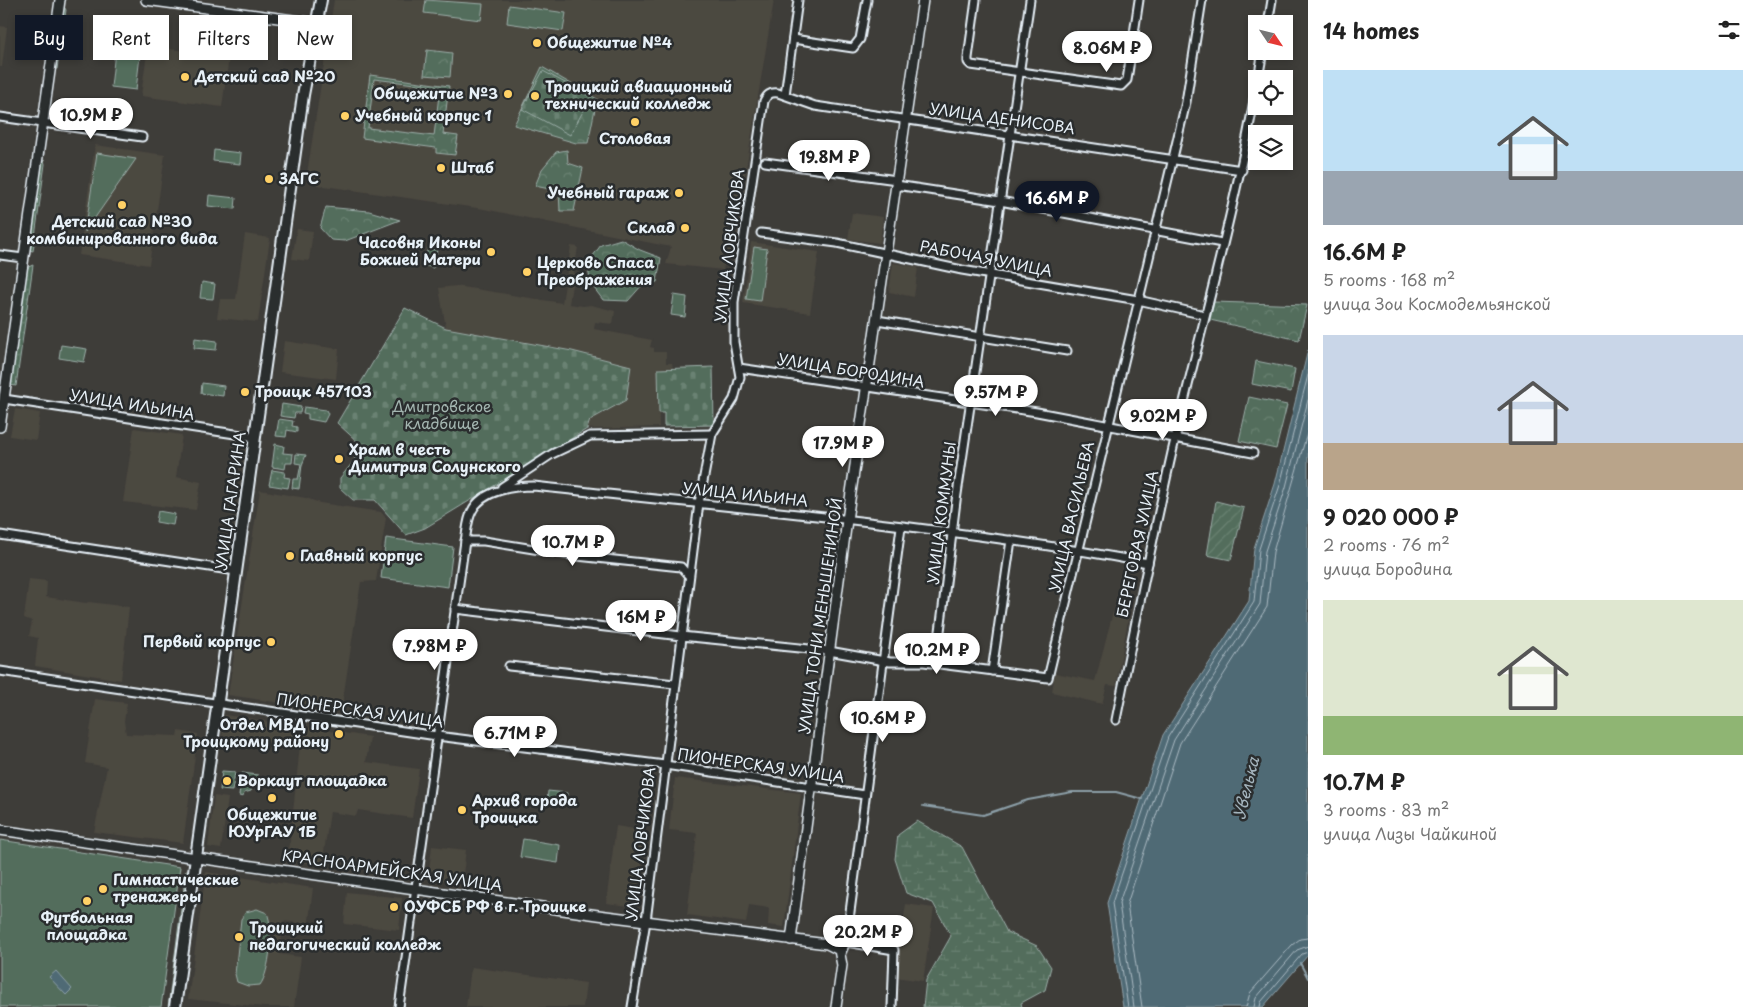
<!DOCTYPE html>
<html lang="en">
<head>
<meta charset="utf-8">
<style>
	body { margin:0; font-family:"Playpen Sans",sans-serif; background:#f6f6f6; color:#222; height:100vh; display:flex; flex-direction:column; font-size:19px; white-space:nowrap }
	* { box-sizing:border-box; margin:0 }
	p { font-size:16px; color:#767676 }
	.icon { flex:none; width:28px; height:28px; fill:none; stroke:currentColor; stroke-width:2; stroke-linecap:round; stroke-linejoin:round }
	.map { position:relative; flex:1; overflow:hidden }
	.drawer { display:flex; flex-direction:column; background:#fff; width:450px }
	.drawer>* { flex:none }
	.top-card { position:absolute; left:15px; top:15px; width:475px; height:45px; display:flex; gap:10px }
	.needle { width:32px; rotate:125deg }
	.controls { position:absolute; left:1248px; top:15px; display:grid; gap:10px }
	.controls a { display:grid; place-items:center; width:45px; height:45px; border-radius:0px; background:#fff; box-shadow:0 2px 8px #0003; font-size:25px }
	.price { position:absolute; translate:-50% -42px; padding:0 11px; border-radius:18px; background:#fff; color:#222; font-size:16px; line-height:32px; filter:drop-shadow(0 1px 2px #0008) }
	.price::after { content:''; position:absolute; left:50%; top:30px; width:15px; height:11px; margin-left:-8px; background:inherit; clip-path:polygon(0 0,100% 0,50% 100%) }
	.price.on { background:#111827; color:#fff }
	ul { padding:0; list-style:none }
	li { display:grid; align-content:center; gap:10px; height:265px; padding:0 15px }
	li span { display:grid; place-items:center; height:155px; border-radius:0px; color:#555 }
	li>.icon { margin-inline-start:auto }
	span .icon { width:90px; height:90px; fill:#fffc; stroke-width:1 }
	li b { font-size:21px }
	h2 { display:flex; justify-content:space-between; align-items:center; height:60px; padding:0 15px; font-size:21px }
	.tag { padding:0 18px; border-radius:0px; background:#fff; box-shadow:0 2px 8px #0003; font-size:18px; line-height:45px }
	.tag.on { background:#111827; color:#fff }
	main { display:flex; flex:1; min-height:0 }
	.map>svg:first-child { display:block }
	.built { fill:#4c4840 }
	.grass { fill:url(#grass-dots); stroke:#9dafaa }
	.forest { fill:url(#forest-crowns); stroke:#9dafaa; fill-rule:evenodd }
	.wetland { fill:url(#wetland-marsh); stroke:#9dafaa }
	.cemetery { fill:url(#cemetery-stones); stroke:#9dafaa }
	.park { fill:#526d5b; stroke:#9dafaa }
	.garden { fill:url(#garden-furrows); stroke:#9dafaa }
	.water { fill:#506a75; stroke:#8da0a9 }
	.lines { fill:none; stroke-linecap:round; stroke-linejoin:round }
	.shore { stroke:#abbbc4; stroke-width:1 }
	.stream { stroke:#8da0a9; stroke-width:2 }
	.minor-casing { stroke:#e8f1f8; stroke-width:11 }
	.tertiary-casing { stroke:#e8f1f8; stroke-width:12 }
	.secondary-casing { stroke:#e8f1f8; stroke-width:14 }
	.minor { stroke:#2a2d2e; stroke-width:7 }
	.tertiary { stroke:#2a2d2e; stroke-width:9 }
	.secondary { stroke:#2a2d2e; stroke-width:10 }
	.poi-dot { fill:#ffd166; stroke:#2a2d2e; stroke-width:2 }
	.labels { text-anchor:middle; stroke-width:5; stroke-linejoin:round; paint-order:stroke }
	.poi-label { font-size:15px; font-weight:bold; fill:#e8f1f8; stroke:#2a2d2e; text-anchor:start }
	.street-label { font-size:15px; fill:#e8f1f8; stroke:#2a2d2e }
	.park-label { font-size:15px; fill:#a4b6b1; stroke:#2a2d2e }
	.water-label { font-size:16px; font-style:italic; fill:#a4b4bd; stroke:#2a2d2e }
</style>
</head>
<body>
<main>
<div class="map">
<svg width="1308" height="1007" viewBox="0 0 1308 1007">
	<defs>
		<pattern id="grass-dots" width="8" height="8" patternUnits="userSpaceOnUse" patternTransform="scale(1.25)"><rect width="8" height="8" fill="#526d5b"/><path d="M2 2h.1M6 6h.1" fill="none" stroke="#6b8273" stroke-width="1.8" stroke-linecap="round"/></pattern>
		<pattern id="forest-crowns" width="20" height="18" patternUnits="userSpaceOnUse" patternTransform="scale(1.25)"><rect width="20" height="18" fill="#526d5b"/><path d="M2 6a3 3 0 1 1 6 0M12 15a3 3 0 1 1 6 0" fill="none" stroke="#6b8273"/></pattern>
		<pattern id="wetland-marsh" width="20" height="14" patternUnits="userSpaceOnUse" patternTransform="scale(1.25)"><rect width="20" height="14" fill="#526d5b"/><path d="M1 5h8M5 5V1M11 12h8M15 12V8" fill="none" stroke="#6b8273"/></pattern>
		<pattern id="cemetery-stones" width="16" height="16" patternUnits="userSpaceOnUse" patternTransform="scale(1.25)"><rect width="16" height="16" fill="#526d5b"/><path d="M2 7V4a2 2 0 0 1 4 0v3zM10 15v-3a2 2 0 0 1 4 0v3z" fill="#6b8273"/></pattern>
		<pattern id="garden-furrows" width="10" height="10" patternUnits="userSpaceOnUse" patternTransform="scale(1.25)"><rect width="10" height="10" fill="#526d5b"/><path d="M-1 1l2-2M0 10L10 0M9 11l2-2" fill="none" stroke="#6b8273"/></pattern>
	</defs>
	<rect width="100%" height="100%" fill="#3e3d39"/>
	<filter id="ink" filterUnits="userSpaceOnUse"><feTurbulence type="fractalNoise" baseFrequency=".02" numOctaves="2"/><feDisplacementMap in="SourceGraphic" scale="10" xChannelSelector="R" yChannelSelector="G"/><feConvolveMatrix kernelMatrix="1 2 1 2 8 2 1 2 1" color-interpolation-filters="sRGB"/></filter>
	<g filter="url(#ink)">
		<g class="built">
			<path d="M334,0H774L730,266L724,265L723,270L666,264L671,247L484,209L317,185V181L306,180Z"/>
			<path d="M0,26L7,27L2,67H0Z"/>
			<path d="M148,46L229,57L222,107L141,96Z"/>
			<path d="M95,145L165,155L149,265L79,255Z"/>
			<path d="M852,213L883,217L880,243L848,239Z"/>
			<path d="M297,229L313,231L309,261L292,259Z"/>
			<path d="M245,234L270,238L258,322L217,318L220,299H236Z"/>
			<path d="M751,242L819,252L810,313L743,303Z"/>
			<path d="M571,246L578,247L569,304L583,306L591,305L615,311L613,324L595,322L594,329L652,340L650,347L654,348V352H666V363H672L673,368L658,369L659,427L587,429L590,420L626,400L631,366L572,351L446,328L439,288L456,286L562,303Z"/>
			<path d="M893,263L918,267L914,297L889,292Z"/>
			<path d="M284,341L339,349L336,379L280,372Z"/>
			<path d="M15,409L40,413L36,440L10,436Z"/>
			<path d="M134,428L182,435L176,477L201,482L196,510L123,502Z"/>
			<path d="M260,490L306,498L320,503L381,512L386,518L376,581L361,582L341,712L228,695Z"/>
			<path d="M29,579L47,581L46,597L86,603L89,602L129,607L121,680L35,666L38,638L29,636L32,621L24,618Z"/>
			<path d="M1113,612L1129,615L1116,686L1107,685L1102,704L1052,692L1055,673L1095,681Z"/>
			<path d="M95,699L127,703L124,721L126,734L177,736L178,731L198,734L183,843L94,832L107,767L85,763Z"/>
			<path d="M225,715L370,737L366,762L419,769L412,818L358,810L356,816L330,812L322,865L288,860L300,745L222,736Z"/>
			<path d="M675,778L801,793L784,927L768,925L769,908L749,905L746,923L687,915L697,833L669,830Z"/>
			<path d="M214,796L228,798L221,849L208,847Z"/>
			<path d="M616,826L647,831L636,907L606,903Z"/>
			<path d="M432,846L466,850L462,883L428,878Z"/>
			<path d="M206,872L313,888L308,928H303L299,923L283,921L279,954L301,957L294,1007H264L188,999Z"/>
			<path d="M347,892L402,898L399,930L344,924Z"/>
			<path d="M906,904L934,908L923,981L895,977Z"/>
			<path d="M471,967L586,983L583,1007H466Z"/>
		</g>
		<g class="grass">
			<path d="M63,5L66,10L57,69H54Z"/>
			<path d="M44,160L45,164L33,251L29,250L39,172Z"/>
			<path d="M33,265L16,386L10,385L26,268Z"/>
			<path d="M282,404L301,407L300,413H295L294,418L280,416Z"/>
			<path d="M304,407L326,410L328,414L324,422L308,419V414L303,413Z"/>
			<path d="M279,419L293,421L292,426L297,427V432L287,430L286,437L276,436Z"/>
			<path d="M275,444L284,446L283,453L293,454L292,463H286L285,469L272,467Z"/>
			<path d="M296,454L306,455L302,465L299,489L292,488L293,479H298L301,464L295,463Z"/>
			<path d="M272,470L285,472L284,477L290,478L288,488L269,485Z"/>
			<path d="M186,871L190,872L172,1007H168Z"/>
		</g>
		<g class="forest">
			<path d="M427,50L452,53L450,77L424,75Z"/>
			<path d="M542,67L597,99L588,143H576L514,125Z"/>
			<path d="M370,75L449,86L443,134L458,136L455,155L436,153V148L362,138ZM374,79L440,87L434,136L368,128Z"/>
			<path d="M567,150L568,163L583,168L574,211H560L559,191L535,186L542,169L556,152Z"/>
			<path d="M326,207L369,211L400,220L345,241L331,240L320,228Z"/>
			<path d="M621,239L640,250L661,258L657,282L643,284L628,301L603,300L591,284L587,264L601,245Z"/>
			<path d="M1214,302L1307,305L1299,340L1210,320Z"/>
			<path d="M1256,361L1295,369L1291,392L1252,384Z"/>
			<path d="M1249,397L1287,405L1276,449L1239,441Z"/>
		</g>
		<path class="wetland" d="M917,821L962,847L1007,932L1037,946L1051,967L1045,990L1021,1003L1022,1007H923L926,980L951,936L933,903L906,893L895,859L898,835Z"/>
		<g class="cemetery">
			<path d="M543,71L591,97L570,135L522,109Z"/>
			<path d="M405,308L446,328L572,351L631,366L626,400L590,420L587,429L425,528L406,535L375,500H353L340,488V478L354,461L360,444L337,423Z"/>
			<path d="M713,367L714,425L664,426V413H659L658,369Z"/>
		</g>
		<g class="park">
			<path d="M426,0L483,4L481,20L424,13Z"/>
			<path d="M509,5L566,13L563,31L507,23Z"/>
			<path d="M116,43L141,47L136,90L111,87Z"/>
			<path d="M214,150L241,153L240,164L213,161Z"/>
			<path d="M97,153L136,159L85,232Z"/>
			<path d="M209,195L236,198L235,209L208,206Z"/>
			<path d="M754,247L767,249L760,301L746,299Z"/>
			<path d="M428,248L437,250L433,268L423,265Z"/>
			<path d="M202,282L215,284L213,299L200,298Z"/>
			<path d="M674,295L687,297L685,317L671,315Z"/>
			<path d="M195,338L217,341L216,350L194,348Z"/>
			<path d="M61,345L87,349L84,362L59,358Z"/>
			<path d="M202,383L224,386L223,396L201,393Z"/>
			<path d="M158,511L175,514L173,525L156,522Z"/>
			<path d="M386,538L453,547L448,587L381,578Z"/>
			<path d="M222,771L235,772L232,791L220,790Z"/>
			<path d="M242,773L258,775L256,786H252L251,791L244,793L243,797L239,796Z"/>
			<path d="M548,791L567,793L566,803L547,802Z"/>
			<path d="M523,839L560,845L558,863L520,857Z"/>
			<path d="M0,840L180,867L161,1007H0Z"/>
			<path d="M257,909L267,913C274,928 270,972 260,985L248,986L237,982L235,974L241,919L246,912Z"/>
		</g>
		<path class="garden" d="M1216,501L1244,508L1231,560L1207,555Z"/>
		<g class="water">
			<path d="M1308,350V955L1263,1007H1123L1107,903L1163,735L1249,601L1254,548L1275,484Z"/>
			<path d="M56,971L72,989L66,995L49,977Z"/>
		</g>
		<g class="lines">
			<g class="shore">
				<path d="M1128,1007L1112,903L1168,737L1254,602L1259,549L1280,485L1308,375"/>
				<path d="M1134,1007L1119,903L1174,740L1260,604L1265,551L1286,487L1308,400"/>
				<path d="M1142,1007L1127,904L1180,743L1267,607L1273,552L1308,430"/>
				<path d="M1246,1007L1250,993L1292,945L1300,939L1308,938"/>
				<path d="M1254,1007L1256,998L1297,950L1308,946"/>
				<path d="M1260,1007L1261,1002L1302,954L1308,952"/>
			</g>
			<g class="stream">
				<path d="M923,806L983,815L1028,800L1072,792H1116L1142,799"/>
				<path d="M1300,963L1308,978"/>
			</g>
			<defs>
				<g id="minor">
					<path d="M976,0L968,58V62L971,65L1121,86L1127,80L1139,0"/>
					<path d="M1268,24L1272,0"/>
					<path d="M793,39L853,48L860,39L867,0"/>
					<path d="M1258,79L1263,51"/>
					<path d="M785,95L798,0"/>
					<path d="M0,117L142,137"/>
					<path d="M765,162L897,180"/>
					<path d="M896,185L1000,201L1222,243"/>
					<path d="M761,233L837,243L962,270L1138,300L1205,315"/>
					<path d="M0,255L23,258"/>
					<path d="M877,320L1067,351"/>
					<path d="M739,368L1037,412L1253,453"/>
					<path d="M4,399L255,437"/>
					<path d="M502,487L552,454L590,436L712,434"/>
					<path d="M0,535L236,571"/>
					<path d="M465,541H484L577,556L681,567L688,575"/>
					<path d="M455,609L681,636L829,651L890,662H924L1048,678L1173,158L1186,102L1202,0"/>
					<path d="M936,664L956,501L1030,0"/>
					<path d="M509,666L675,684"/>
					<path d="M0,671L437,736L665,765L865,795"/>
					<path d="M992,671L1011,540"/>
					<path d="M1116,720C1135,625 1154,530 1176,435C1203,320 1236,206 1256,89"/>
					<path d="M846,942L894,950L892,1007"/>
					<path d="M841,953L846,942L901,527"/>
					<path d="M399,1007L465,541C467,532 467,520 472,511C482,490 514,486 534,486C739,509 945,525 1148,563"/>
					<path d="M632,1007L646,921L699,503L712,434L734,399L740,377L734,342V302L764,101C767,95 770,92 778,93L815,106L1242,170"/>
				</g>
				<g id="tertiary">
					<path d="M146,0L315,23"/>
					<path d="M0,427L60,0"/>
					<path d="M0,830L598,915L827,944L839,950L842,965L836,1007"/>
					<path d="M791,940L847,520L923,0"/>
				</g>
				<path id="secondary" d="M175,1007L303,95L321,0"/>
			</defs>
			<use href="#minor" class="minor-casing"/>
			<use href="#tertiary" class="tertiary-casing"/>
			<use href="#secondary" class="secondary-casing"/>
			<use href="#minor" class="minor"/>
			<use href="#tertiary" class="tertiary"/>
			<use href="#secondary" class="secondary"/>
		</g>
	</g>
	<g class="poi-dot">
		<circle cx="537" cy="43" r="5"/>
		<circle cx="185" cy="77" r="5"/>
		<circle cx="508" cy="94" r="5"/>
		<circle cx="535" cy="96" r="5"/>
		<circle cx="345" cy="116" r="5"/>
		<circle cx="635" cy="122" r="5"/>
		<circle cx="441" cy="168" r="5"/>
		<circle cx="269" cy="179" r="5"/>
		<circle cx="679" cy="193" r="5"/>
		<circle cx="122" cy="205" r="5"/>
		<circle cx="685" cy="228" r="5"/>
		<circle cx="491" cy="252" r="5"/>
		<circle cx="527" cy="272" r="5"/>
		<circle cx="245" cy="392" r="5"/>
		<circle cx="339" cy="459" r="5"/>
		<circle cx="290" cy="556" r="5"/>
		<circle cx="271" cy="642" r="5"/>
		<circle cx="339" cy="734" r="5"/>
		<circle cx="227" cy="781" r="5"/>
		<circle cx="272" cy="798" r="5"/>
		<circle cx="462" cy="810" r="5"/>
		<circle cx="103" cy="889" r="5"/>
		<circle cx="87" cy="901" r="5"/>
		<circle cx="394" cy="907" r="5"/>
		<circle cx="239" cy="937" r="5"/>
	</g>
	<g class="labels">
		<g class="poi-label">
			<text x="547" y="48">Общежитие №4</text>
			<text x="195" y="82">Детский сад №20</text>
			<text x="545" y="92">Троицкий авиационный<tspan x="545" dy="17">технический колледж</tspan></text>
			<text x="498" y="99" text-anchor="end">Общежитие №3</text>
			<text x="355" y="121">Учебный корпус 1</text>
			<text x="635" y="144" text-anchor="middle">Столовая</text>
			<text x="451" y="173">Штаб</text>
			<text x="279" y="184">ЗАГС</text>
			<text x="669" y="198" text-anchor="end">Учебный гараж</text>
			<text x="122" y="227" text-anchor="middle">Детский сад №30<tspan x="122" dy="17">комбинированного вида</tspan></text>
			<text x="675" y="233" text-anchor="end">Склад</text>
			<text x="481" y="248" text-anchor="end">Часовня Иконы<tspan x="481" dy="17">Божией Матери</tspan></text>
			<text x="537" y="268">Церковь Спаса<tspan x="537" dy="17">Преображения</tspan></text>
			<text x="255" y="397">Троицк 457103</text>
			<text x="349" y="455">Храм в честь<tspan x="349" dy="17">Димитрия Солунского</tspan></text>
			<text x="300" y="561">Главный корпус</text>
			<text x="261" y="647" text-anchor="end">Первый корпус</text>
			<text x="329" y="730" text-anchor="end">Отдел МВД по<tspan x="329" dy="17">Троицкому району</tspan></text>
			<text x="237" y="786">Воркаут площадка</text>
			<text x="472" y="806">Архив города<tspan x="472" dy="17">Троицка</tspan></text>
			<text x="272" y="820" text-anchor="middle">Общежитие<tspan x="272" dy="17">ЮУрГАУ 1Б</tspan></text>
			<text x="113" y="885">Гимнастические<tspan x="113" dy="17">тренажеры</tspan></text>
			<text x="404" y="912">ОУФСБ РФ в г. Троицке</text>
			<text x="87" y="923" text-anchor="middle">Футбольная<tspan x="87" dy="17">площадка</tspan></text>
			<text x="249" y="933">Троицкий<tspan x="249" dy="17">педагогический колледж</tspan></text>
		</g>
		<g class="street-label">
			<text transform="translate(1002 119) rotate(8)" y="5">УЛИЦА ДЕНИСОВА</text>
			<text transform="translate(730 246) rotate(-83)" y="5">УЛИЦА ЛОВЧИКОВА</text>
			<text transform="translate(986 259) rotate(11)" y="5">РАБОЧАЯ УЛИЦА</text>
			<text transform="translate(851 371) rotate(9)" y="5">УЛИЦА БОРОДИНА</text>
			<text transform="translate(132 405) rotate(9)" y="5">УЛИЦА ИЛЬИНА</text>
			<text transform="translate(745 495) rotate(6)" y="5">УЛИЦА ИЛЬИНА</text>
			<text transform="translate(231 501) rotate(-82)" y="5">УЛИЦА ГАГАРИНА</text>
			<text transform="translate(942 513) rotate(-83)" y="5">УЛИЦА КОММУНЫ</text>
			<text transform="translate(1072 517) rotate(-77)" y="5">УЛИЦА ВАСИЛЬЕВА</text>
			<text transform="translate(1138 544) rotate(-78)" y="5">БЕРЕГОВАЯ УЛИЦА</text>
			<text transform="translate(821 616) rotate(-82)" y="5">УЛИЦА ТОНИ МЕНЬШЕНИНОЙ</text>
			<text transform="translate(360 711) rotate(8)" y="5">ПИОНЕРСКАЯ УЛИЦА</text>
			<text transform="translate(761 766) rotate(8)" y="5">ПИОНЕРСКАЯ УЛИЦА</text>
			<text transform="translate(641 844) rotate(-83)" y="5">УЛИЦА ЛОВЧИКОВА</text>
			<text transform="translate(392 871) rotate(8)" y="5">КРАСНОАРМЕЙСКАЯ УЛИЦА</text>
		</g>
		<g class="park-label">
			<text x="442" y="412">Дмитровское<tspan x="442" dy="17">кладбище</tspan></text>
		</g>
		<g class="water-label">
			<text transform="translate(1246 788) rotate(-76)" y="6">Увелька</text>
		</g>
	</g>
</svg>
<div class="controls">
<a><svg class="needle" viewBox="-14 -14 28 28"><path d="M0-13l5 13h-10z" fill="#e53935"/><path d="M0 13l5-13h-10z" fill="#767676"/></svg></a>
<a><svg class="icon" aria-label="locate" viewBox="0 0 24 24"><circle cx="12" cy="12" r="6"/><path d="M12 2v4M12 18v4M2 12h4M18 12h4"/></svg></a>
<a><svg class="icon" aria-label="layers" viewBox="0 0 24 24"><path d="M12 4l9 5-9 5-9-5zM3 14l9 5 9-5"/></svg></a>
</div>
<b class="price" style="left:1107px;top:73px">8.06M ₽</b>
<b class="price" style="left:91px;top:140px">10.9M ₽</b>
<b class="price" style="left:829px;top:182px">19.8M ₽</b>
<b class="price on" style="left:1057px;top:223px">16.6M ₽</b>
<b class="price" style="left:996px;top:417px">9.57M ₽</b>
<b class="price" style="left:1163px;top:441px">9.02M ₽</b>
<b class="price" style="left:843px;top:468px">17.9M ₽</b>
<b class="price" style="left:573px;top:567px">10.7M ₽</b>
<b class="price" style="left:641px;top:642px">16M ₽</b>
<b class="price" style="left:435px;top:671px">7.98M ₽</b>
<b class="price" style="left:937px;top:675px">10.2M ₽</b>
<b class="price" style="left:883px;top:743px">10.6M ₽</b>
<b class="price" style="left:515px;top:758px">6.71M ₽</b>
<b class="price" style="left:868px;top:957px">20.2M ₽</b>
<div class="top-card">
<a class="tag on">Buy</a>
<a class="tag">Rent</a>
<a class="tag">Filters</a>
<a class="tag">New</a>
</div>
</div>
<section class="drawer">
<h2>14 homes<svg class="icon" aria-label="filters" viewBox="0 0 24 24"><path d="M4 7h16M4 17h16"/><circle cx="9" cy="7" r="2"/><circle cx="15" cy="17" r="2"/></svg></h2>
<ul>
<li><span style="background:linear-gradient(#bfe0f5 65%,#9aa5b1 0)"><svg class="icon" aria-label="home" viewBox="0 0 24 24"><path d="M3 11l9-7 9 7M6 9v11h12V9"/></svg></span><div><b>16.6M ₽</b><p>5 rooms · 168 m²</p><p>улица Зои Космодемьянской</p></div></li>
<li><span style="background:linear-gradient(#c9d6e8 70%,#b9a48a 0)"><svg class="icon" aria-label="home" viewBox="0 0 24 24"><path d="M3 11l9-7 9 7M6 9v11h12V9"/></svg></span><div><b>9 020 000 ₽</b><p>2 rooms · 76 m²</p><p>улица Бородина</p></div></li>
<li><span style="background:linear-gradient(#dfe7d0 75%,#8fb573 0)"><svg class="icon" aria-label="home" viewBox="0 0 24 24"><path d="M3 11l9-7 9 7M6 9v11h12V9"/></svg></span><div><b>10.7M ₽</b><p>3 rooms · 83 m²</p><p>улица Лизы Чайкиной</p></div></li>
</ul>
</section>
</main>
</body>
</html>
